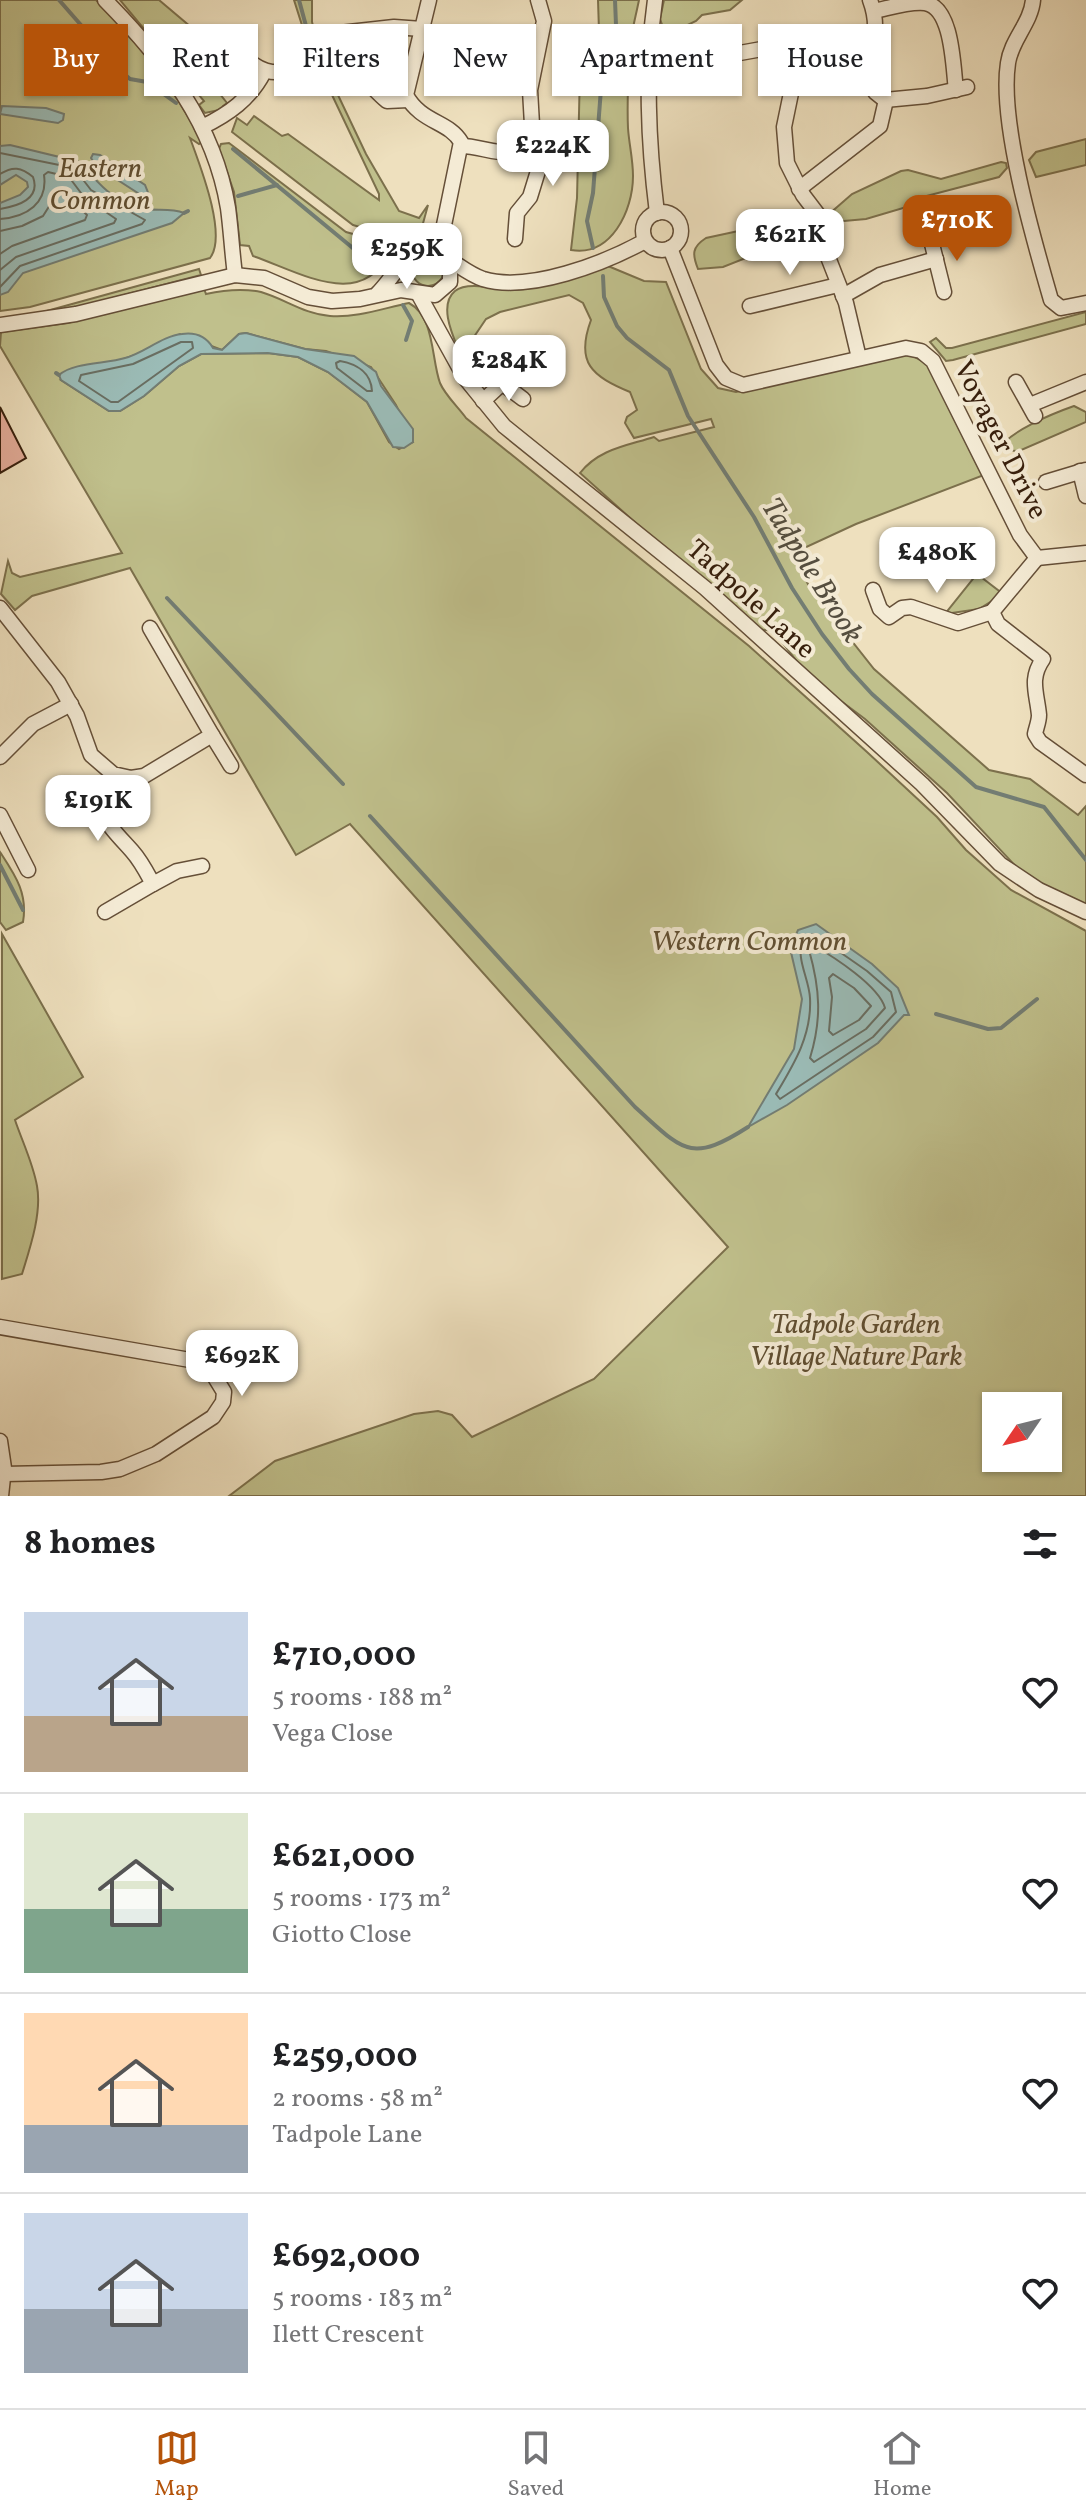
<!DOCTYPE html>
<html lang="en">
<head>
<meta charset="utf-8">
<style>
	body { margin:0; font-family:Vollkorn,serif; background:#f6f6f6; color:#202124; height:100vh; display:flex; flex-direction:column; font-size:30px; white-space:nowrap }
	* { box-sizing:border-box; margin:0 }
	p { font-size:26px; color:#757577 }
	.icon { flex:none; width:44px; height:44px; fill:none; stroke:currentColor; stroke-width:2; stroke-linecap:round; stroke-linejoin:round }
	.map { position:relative; height:1496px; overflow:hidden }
	.drawer { display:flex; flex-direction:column; background:#fff; flex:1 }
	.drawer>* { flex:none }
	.top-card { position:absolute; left:24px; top:24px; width:1038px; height:72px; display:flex; gap:16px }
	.needle { width:52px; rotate:235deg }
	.fabs { position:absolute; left:982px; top:1392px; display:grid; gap:16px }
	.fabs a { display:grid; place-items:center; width:80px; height:80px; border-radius:0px; background:#fff; box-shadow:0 2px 6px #0004; font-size:40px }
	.price { position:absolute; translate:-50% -68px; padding:0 18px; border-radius:16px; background:#fff; color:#222; font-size:26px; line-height:52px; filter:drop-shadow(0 2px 4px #0008) }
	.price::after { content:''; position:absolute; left:50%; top:48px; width:24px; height:18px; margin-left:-12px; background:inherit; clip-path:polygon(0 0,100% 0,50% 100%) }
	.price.selected { background:#b45309; color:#fff }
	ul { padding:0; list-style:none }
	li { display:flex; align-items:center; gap:24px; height:200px; padding:0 24px }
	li+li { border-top:2px solid #e0e0e0 }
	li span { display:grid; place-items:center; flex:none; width:224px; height:160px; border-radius:0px; color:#555 }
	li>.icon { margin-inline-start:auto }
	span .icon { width:96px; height:96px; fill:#fffc; stroke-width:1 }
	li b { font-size:34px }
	h2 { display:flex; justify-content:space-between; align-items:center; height:96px; padding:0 24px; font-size:34px }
	.pill { padding:0 28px; border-radius:0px; background:#fff; box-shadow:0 2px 6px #0004; font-size:28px; line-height:72px }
	.pill.selected { background:#b45309; color:#fff }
	.tab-bar { display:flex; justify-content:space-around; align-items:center; height:112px; border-top:2px solid #e0e0e0; background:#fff; font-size:22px; color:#757577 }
	.tab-bar a { display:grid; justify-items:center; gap:4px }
	.tab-bar .selected { color:#b45309 }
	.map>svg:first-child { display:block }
	.green { fill:#c0c08c; stroke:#7c704c; stroke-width:2; fill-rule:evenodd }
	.water { fill:#9bbcb7; stroke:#737d73; stroke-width:2 }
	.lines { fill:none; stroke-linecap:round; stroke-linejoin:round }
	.shore { stroke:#696e62; stroke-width:2 }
	.stream { stroke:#737d73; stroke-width:4 }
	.building { fill:#e3ac99; stroke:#371f0c; stroke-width:2 }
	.minor-casing { stroke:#654f38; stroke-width:17 }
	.minor { stroke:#f4ebd5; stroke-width:14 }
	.labels { text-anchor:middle; stroke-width:8; stroke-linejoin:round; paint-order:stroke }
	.park-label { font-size:28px; font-style:italic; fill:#604f32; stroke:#f4ebd5 }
	.street-label { font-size:28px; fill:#371f0c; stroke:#f4ebd5 }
	.water-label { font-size:30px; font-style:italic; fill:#554e3f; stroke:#f4ebd5 }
</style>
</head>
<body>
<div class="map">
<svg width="1086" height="1496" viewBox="0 0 1086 1496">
	<rect width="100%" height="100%" fill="#eee0be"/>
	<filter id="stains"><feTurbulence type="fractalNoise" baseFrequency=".0025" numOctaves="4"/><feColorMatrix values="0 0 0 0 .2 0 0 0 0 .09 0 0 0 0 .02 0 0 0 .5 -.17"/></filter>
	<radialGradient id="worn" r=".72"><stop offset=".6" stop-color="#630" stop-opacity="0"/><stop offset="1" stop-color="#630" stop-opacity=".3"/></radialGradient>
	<g class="green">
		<path d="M0,0H96C139,44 174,87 202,142L199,144L190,138C199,163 228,235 210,258L30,307L0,311Z"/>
		<path d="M120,0H159L198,33V42L190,56L227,103L223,106L224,109L205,113L199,105L204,101Z"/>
		<path d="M294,0H312V22L324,70L314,63Z"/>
		<path d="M598,0H639C635,20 629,40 629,60C628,82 627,106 628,128C629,144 633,159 633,176C633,211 611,257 571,250L577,198L580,71L587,49L599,31Z"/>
		<path d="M664,0H742L730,10L702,15L696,21L669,34L665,33L660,19Z"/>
		<path d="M328,74L366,154L399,211L419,218L428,205L422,227C401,236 377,233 353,225L232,132L237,118L247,125L254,116L282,136L288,134L379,200V194L323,76Z"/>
		<path d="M1086,139V165L1036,177L1029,160L1036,152Z"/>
		<path d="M229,143L346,232L393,245C366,314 302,273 253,256L249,246L240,245L234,192L219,149L221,144Z"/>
		<path d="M1001,162L1006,163L1007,168L999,177L911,200L910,206L866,219L833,222L828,215L852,194L901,171L908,170L941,179Z"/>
		<path d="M803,217L815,228L809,239L800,244L771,248L723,267L698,269C692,254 692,247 706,238Z"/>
		<circle cx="428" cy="270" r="16"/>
		<path d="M608,266L644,281L666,282L701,369L718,388L736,392L898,356L911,355L927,364L984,475L856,524L804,548L797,563L810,588L874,669L989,770L1030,779L1078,815L1086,806V906L1024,875L947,793L865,719L809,677L782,642L779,631L754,629L580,473C599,449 626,446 654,437L659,441L714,427L711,419L634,438L625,423L627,417L637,410L630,392C592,376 575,363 591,320L583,303L569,295L500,312L486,319L461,356C455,340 437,306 455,291C467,281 496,289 511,290C542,290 577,274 608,266Z"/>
		<path d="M199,269L201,275L74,308L43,312Z"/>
		<path d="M203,286L206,294C224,290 242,288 261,292C285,299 304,314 330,316C357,318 384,308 409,303C435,317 431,358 440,383C445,395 458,407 466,418L749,646L867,752L937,817L966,850L1011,890L1086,931V1496H229L275,1461L414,1414L438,1411L452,1415L472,1437L594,1379L728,1247L350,824L296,855L130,568L32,596L15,610L1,594L8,561L12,573L20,577L122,553L0,346L1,332L68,323ZM246,333L305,349L326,351L371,367L396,405L413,442L399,449L389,442L367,402L328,372L298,357L268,353L201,354L179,366L144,396L120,411H109L61,380L147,351L180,334L222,350L239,334ZM996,1406H1048V1458H996Z"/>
		<path d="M1086,312V324L953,360L946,361L930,342L936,338L946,348H952Z"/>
		<path d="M1074,406L1086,412V422L1019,451L999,450C1007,432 1054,413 1074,406Z"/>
		<path d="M977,574L1003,594L979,609L945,614Z"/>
		<path d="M0,852C15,875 28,893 23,922L6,930L0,922Z"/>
		<path d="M2,934L83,1077L15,1120C22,1141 33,1163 37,1186C42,1213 30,1248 22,1274L2,1279Z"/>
	</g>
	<g class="water">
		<path d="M2,106L46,108L64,114L63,120L58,123L0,114Z"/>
		<path d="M10,145L80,162C98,183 110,199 140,208C154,212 169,207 184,213L172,223L23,273L8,292L0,295V203L20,195L28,187L27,182L16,175L0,185V146Z"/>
		<path d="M93,154L100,155L145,185L149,195H141L96,166L91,158Z"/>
		<path d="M246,333L305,349L354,356L376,372L381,386L413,429V442L404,448L393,447L367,402L328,372L298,357L268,353L201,354L179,366L144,396L120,411H109L61,380L59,375C74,362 106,364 125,358C144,353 162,336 182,334C196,332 206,336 213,348L222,350L239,334Z"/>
		<path d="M816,924L872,964L898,988L909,1015H904L878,1043L787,1105L748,1127L794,1049L802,999L790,948L798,930Z"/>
	</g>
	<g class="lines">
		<g class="shore">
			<path d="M0,153L74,168L91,190L145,220L142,224L20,266L0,287"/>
			<path d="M0,174C13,166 21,167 33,177C41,199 18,206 0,209"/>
			<path d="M0,219C27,217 48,203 44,175L48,172L69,177L84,197L116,219L114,223L16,257L0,270"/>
			<path d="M0,231L22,226L43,216L60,189L87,215L85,220L12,246L0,254"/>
			<path d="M181,342H192L193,348L118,402H111L79,381L81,375L133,364Z"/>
			<path d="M340,361C357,364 371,373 372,391H367L337,368L336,363Z"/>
			<path d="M814,934L867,971L891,992L896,1012L873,1037L780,1099L776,1094C794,1064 812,1035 810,998C809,977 794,957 804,937Z"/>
			<path d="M813,945C834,957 879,986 885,1008L866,1029L814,1062L810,1058C822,1019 820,989 809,950Z"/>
			<path d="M833,974L854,988L871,1006L859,1020L833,1035L829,1031L832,997L829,978Z"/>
		</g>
		<g class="stream">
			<path d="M59,0L123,73L130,79L147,82L176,103"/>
			<path d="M299,0L316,63"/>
			<path d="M233,149L354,249"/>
			<path d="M238,196L277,185"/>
			<path d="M184,213L188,211"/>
			<path d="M593,248L587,221L593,193L602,76L616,25L615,0"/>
			<path d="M603,276L604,297L617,326L627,338L669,370L688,416L754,517L792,588L822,634L849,669L872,694L976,787L1044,807L1086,860"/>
			<path d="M403,305L412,321L406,340"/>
			<path d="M56,373L59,375"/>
			<path d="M167,598L343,784"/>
			<path d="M370,816L635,1107C682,1149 689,1165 748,1127"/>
			<path d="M0,865L23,910"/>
			<path d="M936,1014L988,1029L1001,1028L1037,999"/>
		</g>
	</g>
	<path class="building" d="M0,407L26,458L0,473Z"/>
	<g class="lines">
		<defs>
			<g id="minor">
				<path d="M105,0C164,60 214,123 228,208C231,230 232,252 235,275"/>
				<path d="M429,0L406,95C421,123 449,121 461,142L444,225L448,257"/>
				<path d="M655,0C645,73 648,141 657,213"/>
				<path d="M1033,0C1031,23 1011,40 1008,63C999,122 1034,241 1051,300L1061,308L1086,303"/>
				<path d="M874,11C889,8 910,1 925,3C953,7 953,68 956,90"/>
				<path d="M340,33L394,27L422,29"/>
				<path d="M232,48C261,71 266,77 303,69"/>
				<path d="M649,49L723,56L762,49L797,64C807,62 816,57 827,55C837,53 848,57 858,55C881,50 876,16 870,0"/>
				<path d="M860,54L875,92L885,100L927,96L967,87"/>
				<path d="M797,64L784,127L787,163L803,195L822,220L828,257L846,303L859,358"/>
				<path d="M333,70C356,61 370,88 387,101L408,100"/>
				<path d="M202,127C229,114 250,99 264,72"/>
				<path d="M462,146C484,146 518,164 533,142L530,90L544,21L538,0"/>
				<path d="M799,189L880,126L886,100"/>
				<circle cx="662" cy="231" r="19"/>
				<path d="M515,239L517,213L530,197L538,171L537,159L528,148"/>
				<path d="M932,244L944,292"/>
				<path d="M670,248L716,365L726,378L743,385L906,348L921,351L933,361L1020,535L1037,558L1086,553"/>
				<path d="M450,260C461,267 471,275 483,279C529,293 605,263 645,241"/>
				<path d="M419,295L465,378L504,426L705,588L922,784L1000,864L1039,890L1086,912"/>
				<path d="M843,296L880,275L936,259"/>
				<path d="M750,306L838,285"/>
				<path d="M0,325L76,314L235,275L264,278L308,297L332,301L360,299L401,290L435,295L450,282V260L434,247C407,245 395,277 377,294"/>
				<path d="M1016,382L1035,416"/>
				<path d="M503,384L523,399"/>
				<path d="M483,401L511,375L521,352"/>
				<path d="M1030,405L1086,382"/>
				<path d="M1080,471L1086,496"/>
				<path d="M1046,482L1086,470"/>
				<path d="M1037,558L992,612L998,624L1043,659C1029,679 1037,693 1039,715C1039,722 1036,728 1035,734L1040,742L1086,775"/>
				<path d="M873,590L880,609L889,617L902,608L911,607L958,623L992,612"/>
				<path d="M0,608L58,682L77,716L91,755L113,774L131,778L144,776L212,735L150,628"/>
				<path d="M212,735L231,766"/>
				<path d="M0,757L33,724L71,704"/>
				<path d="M0,815L28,870"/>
				<path d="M153,884L177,871L202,866"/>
				<path d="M105,912L153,884C147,873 141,861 132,851C105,821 94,815 113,774"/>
				<path d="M0,1327L190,1360L213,1374L224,1392L223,1402L213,1417L156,1454L120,1469L101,1472L4,1474"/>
				<path d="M0,1441L4,1468L1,1496"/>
			</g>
		</defs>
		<use href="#minor" class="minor-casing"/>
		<use href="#minor" class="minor"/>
	</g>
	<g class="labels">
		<g class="park-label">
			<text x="100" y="177">Eastern<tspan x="100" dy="32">Common</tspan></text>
			<text x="749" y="950">Western Common</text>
			<text x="856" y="1333">Tadpole Garden<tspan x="856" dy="32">Village Nature Park</tspan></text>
		</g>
		<g class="street-label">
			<text transform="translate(1002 439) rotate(63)" y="10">Voyager Drive</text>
			<text transform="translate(752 598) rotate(42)" y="10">Tadpole Lane</text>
		</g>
		<g class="water-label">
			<text transform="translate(813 570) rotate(58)" y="10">Tadpole Brook</text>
		</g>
	</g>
	<rect width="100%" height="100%" filter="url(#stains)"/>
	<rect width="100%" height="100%" fill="url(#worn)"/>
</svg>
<div class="fabs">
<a><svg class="needle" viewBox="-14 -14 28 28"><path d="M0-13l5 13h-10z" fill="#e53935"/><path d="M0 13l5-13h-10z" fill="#757577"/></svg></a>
</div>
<b class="price" style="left:553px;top:188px">£224K</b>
<b class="price selected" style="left:957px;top:263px">£710K</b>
<b class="price" style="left:790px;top:277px">£621K</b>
<b class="price" style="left:407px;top:291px">£259K</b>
<b class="price" style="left:509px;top:403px">£284K</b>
<b class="price" style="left:937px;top:595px">£480K</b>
<b class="price" style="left:98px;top:843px">£191K</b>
<b class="price" style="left:242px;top:1398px">£692K</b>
<div class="top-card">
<a class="pill selected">Buy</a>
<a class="pill">Rent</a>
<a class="pill">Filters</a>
<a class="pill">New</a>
<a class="pill">Apartment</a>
<a class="pill">House</a>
</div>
</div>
<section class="drawer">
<h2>8 homes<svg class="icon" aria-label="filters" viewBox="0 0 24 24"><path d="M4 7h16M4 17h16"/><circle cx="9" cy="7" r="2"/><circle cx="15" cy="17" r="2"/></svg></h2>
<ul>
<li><span style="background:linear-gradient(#c9d6e8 65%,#b9a48a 0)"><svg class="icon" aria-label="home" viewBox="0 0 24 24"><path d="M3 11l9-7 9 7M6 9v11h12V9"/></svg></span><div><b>£710,000</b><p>5 rooms · 188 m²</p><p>Vega Close</p></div><svg class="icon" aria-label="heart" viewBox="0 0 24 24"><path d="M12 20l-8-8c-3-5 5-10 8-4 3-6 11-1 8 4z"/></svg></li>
<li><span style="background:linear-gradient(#dfe7d0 60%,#7fa58c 0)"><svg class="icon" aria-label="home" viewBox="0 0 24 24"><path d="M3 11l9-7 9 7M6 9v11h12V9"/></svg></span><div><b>£621,000</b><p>5 rooms · 173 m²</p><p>Giotto Close</p></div><svg class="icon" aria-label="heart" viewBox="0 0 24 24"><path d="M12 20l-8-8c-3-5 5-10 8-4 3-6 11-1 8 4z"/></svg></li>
<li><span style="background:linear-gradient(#ffd9b3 70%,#9aa5b1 0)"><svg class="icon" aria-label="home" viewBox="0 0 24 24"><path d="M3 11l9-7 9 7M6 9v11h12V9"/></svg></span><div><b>£259,000</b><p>2 rooms · 58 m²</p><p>Tadpole Lane</p></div><svg class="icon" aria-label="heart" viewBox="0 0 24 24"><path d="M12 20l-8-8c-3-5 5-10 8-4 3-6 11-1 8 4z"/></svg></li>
<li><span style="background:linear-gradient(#c9d6e8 60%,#9aa5b1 0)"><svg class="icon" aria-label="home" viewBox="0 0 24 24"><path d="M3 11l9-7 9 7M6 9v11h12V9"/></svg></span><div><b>£692,000</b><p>5 rooms · 183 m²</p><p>Ilett Crescent</p></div><svg class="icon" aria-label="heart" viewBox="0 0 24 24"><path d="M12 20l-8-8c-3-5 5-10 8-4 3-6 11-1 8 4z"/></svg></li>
</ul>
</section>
<nav class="tab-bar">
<a class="selected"><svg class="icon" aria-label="map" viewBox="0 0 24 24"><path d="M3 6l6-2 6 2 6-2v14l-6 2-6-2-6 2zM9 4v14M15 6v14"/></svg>Map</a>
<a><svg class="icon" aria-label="saved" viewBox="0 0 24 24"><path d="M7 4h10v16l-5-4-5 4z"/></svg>Saved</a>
<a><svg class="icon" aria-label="home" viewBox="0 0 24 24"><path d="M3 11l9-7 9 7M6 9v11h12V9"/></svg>Home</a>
</nav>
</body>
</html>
